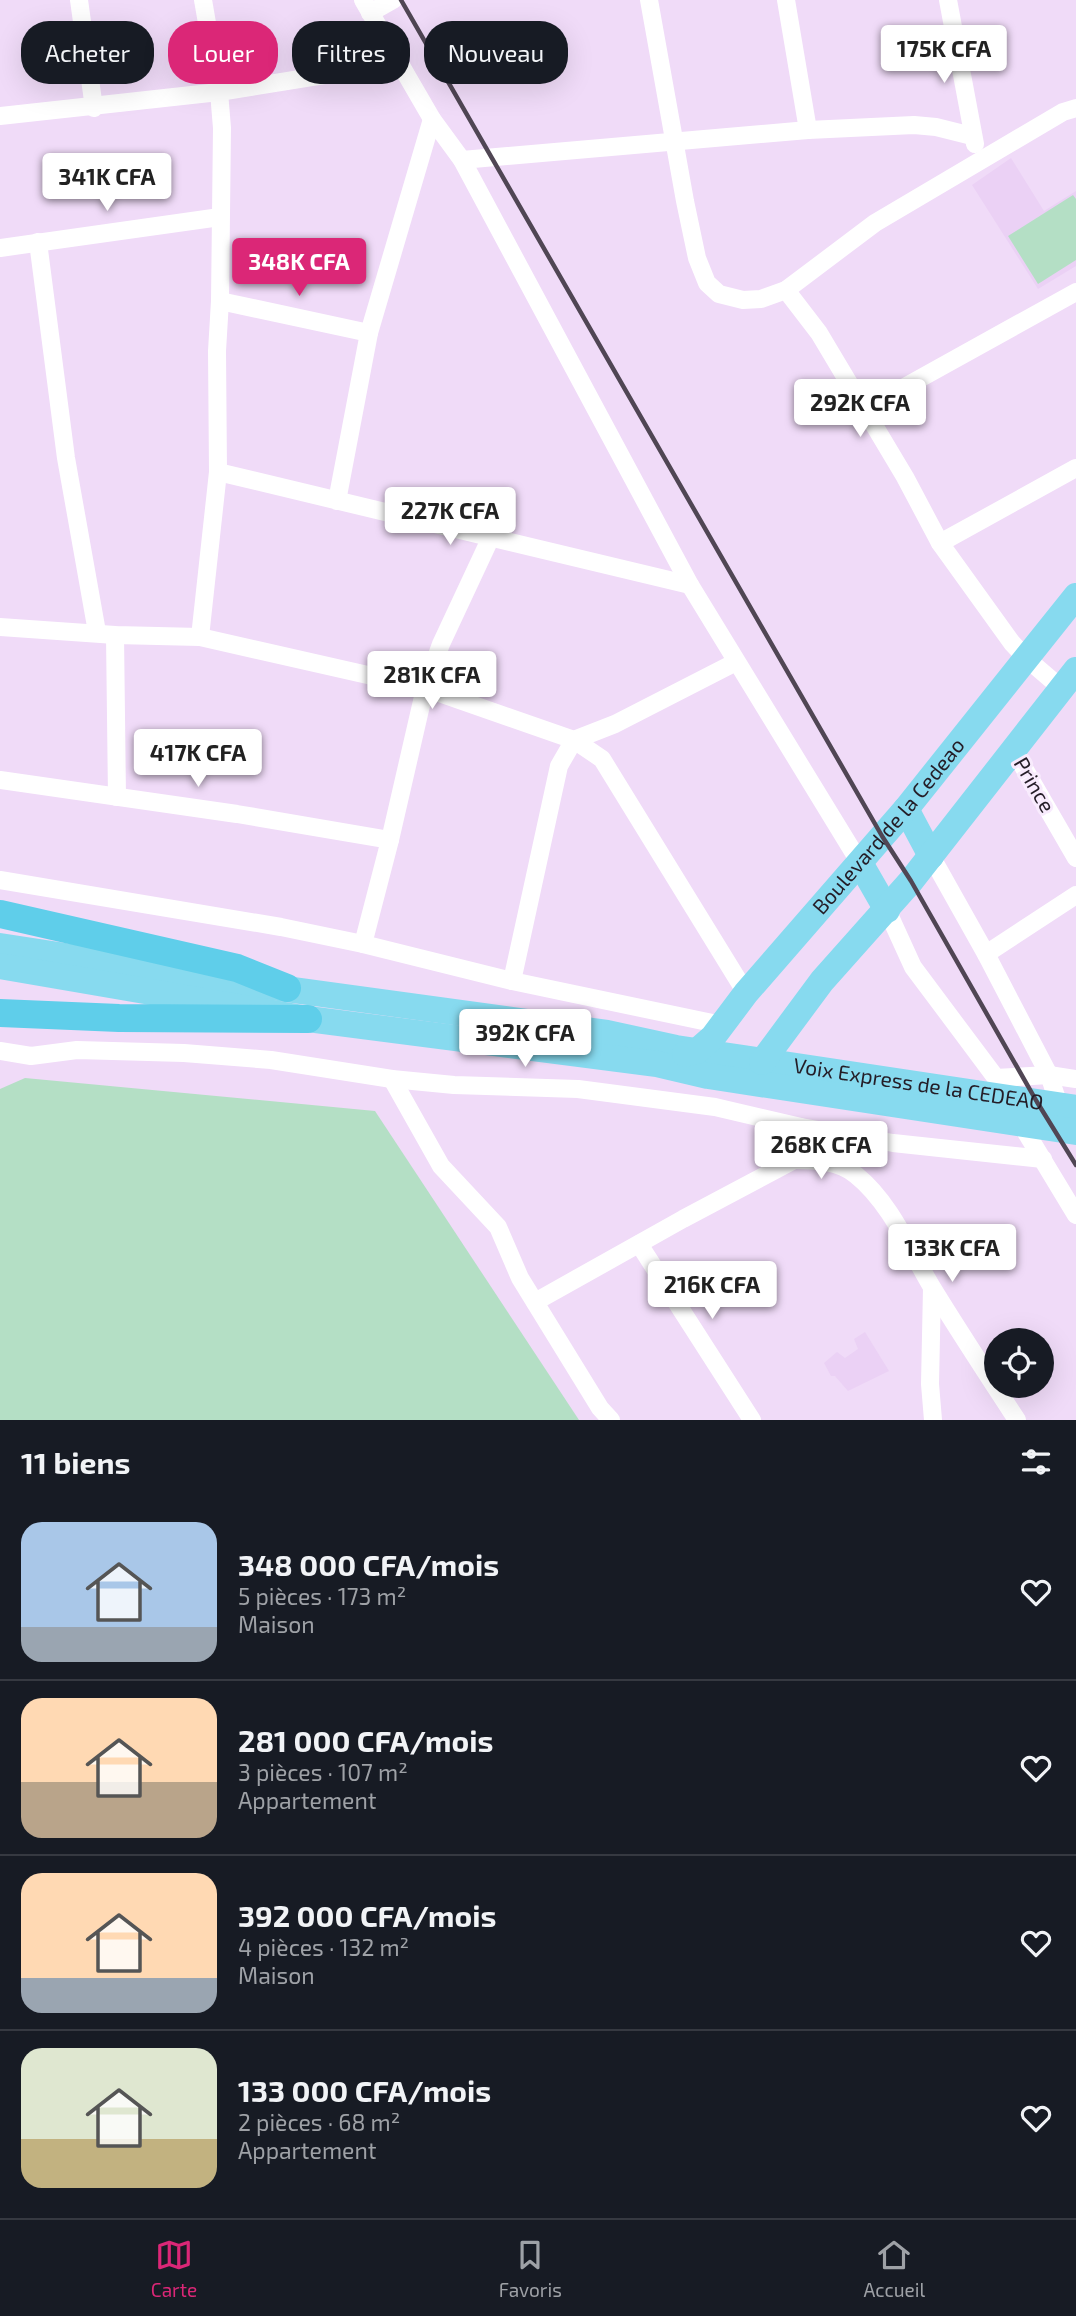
<!DOCTYPE html>
<html lang="fr">
<head>
<meta charset="utf-8">
<style>
	body { margin:0; font-family:"Exo 2",sans-serif; background:#20242c; color:#f1f3f6; height:100vh; display:flex; flex-direction:column; font-size:26px; white-space:nowrap }
	* { box-sizing:border-box; margin:0 }
	p { font-size:23px; color:#9ea1a6 }
	.icon { flex:none; width:38px; height:38px; fill:none; stroke:currentColor; stroke-width:2; stroke-linecap:round; stroke-linejoin:round }
	.map { position:relative; height:1420px; overflow:hidden }
	.drawer { display:flex; flex-direction:column; background:#171b24; flex:1 }
	.drawer>* { flex:none }
	.guide { position:absolute; left:21px; top:21px; width:700px; height:63px; display:flex; gap:14px }
	.fabs { position:absolute; left:984px; top:1328px; display:grid; gap:14px }
	.fabs a { display:grid; place-items:center; width:70px; height:70px; border-radius:50%; background:#171b24; box-shadow:0 7px 28px #0002; font-size:35px }
	.price { position:absolute; translate:-50% -60px; padding:0 16px; border-radius:7px; background:#fff; color:#222; font-size:23px; line-height:46px; filter:drop-shadow(0 2px 4px #0008) }
	.price::after { content:''; position:absolute; left:50%; top:42px; width:21px; height:16px; margin-left:-10px; background:inherit; clip-path:polygon(0 0,100% 0,50% 100%) }
	.price.active { background:#db2777; color:#fff }
	ul { padding:0; list-style:none }
	li { display:flex; align-items:center; gap:21px; height:175px; padding:0 21px }
	li+li { border-top:2px solid #363941 }
	li span { display:grid; place-items:center; flex:none; width:196px; height:140px; border-radius:21px; color:#555 }
	li>.icon { margin-inline-start:auto }
	span .icon { width:84px; height:84px; fill:#fffc; stroke-width:1 }
	li b { font-size:30px }
	h2 { display:flex; justify-content:space-between; align-items:center; height:84px; padding:0 21px; font-size:30px }
	.tag { padding:0 24px; border-radius:28px; background:#171b24; box-shadow:0 7px 28px #0002; font-size:24px; line-height:63px }
	.tag.active { background:#db2777; color:#fff }
	.tabs { display:flex; justify-content:space-around; align-items:center; height:98px; border-top:2px solid #363941; background:#171b24; font-size:19px; color:#9ea1a6 }
	.tabs a { display:grid; justify-items:center; gap:4px }
	.tabs .active { color:#db2777 }
	.map>svg:first-child { display:block }
	.built { fill:#ebd1f5 }
	.green { fill:#b4dfc5 }
	.lines { fill:none; stroke-linecap:round; stroke-linejoin:round }
	.minor { stroke:#fff; stroke-width:18 }
	.primary { stroke:#87daef; stroke-width:26 }
	.trunk { stroke:#5fceea; stroke-width:28 }
	.rail { stroke:#504654; stroke-width:4.5 }
	.labels { text-anchor:middle; stroke-width:6; stroke-linejoin:round; paint-order:stroke }
	.street-label { font-size:21px; fill:#241d27; stroke:#f8ebfd }
</style>
</head>
<body>
<div class="map">
<svg width="1076" height="1420" viewBox="0 0 1076 1420">
	<rect width="100%" height="100%" fill="#f0dbf8"/>
	<g class="built">
		<path d="M1011,158L1044,211L1076,191V266L1038,289L972,185Z"/>
		<path d="M865,1332L889,1371L848,1391L835,1376H831L824,1363L837,1352L845,1358L858,1349L854,1339Z"/>
	</g>
	<g class="green">
		<path d="M1073,195L1076,199V260L1038,284L1008,236Z"/>
		<path d="M25,1078L375,1111L579,1420H0V1089Z"/>
	</g>
	<g class="lines">
		<g class="minor">
			<path d="M79,0L94,108"/>
			<path d="M363,0L432,119L462,160L690,585L860,863"/>
			<path d="M649,0L685,201L697,258L707,283L719,294L743,300L761,299L786,290L819,333L905,477L940,543L1012,643L1026,658L1061,688"/>
			<path d="M786,0L808,130"/>
			<path d="M948,0L975,144"/>
			<path d="M370,13L393,0"/>
			<path d="M0,116L219,92L399,63"/>
			<path d="M462,160L808,130L914,125L936,127L972,136"/>
			<path d="M38,242L66,458L97,632"/>
			<path d="M0,248L220,217"/>
			<path d="M786,290L875,223L1063,112L1076,108"/>
			<path d="M220,301L369,333"/>
			<path d="M865,409L1076,292"/>
			<path d="M218,472L690,585"/>
			<path d="M337,501L369,333L432,119"/>
			<path d="M940,543L1076,468"/>
			<path d="M0,627L115,635L200,637L425,688L574,740L602,759L746,993"/>
			<path d="M115,635L117,797"/>
			<path d="M200,637L218,472L217,351L220,301L222,128L219,92L203,0"/>
			<path d="M1013,749L1076,858"/>
			<path d="M0,780L237,814L390,840"/>
			<path d="M931,856L986,954L1049,1075L1059,1105"/>
			<path d="M0,880L281,927L363,944L512,981L722,1025"/>
			<path d="M887,910L913,967L996,1078L1049,1075L1076,1079"/>
			<path d="M363,944L390,840L425,688L441,644L491,537"/>
			<path d="M986,954L1076,895"/>
			<path d="M512,981L559,766L574,740L615,724L736,662"/>
			<path d="M0,1051L31,1056L77,1050L184,1053L271,1060L392,1079L454,1085L578,1089L715,1107L801,1127L893,1143L1043,1159"/>
			<path d="M392,1079L441,1166L498,1227L520,1278L600,1408L611,1420"/>
			<path d="M1021,1124L1076,1215"/>
			<path d="M794,1160C815,1160 839,1161 856,1175C891,1203 910,1251 933,1289C960,1333 989,1377 1017,1420"/>
			<path d="M639,1244L752,1420"/>
			<path d="M932,1288L930,1384L933,1420"/>
			<path d="M535,1302L683,1219L794,1160L801,1127"/>
		</g>
		<g class="primary">
			<path d="M906,809L931,856"/>
			<path d="M860,863L887,910"/>
			<path id="s1" d="M0,946L228,981L607,1033L676,1048L1076,1108"/>
			<path d="M0,966L308,1019L657,1064L708,1076L1076,1132"/>
			<path id="s2" d="M685,1054L697,1051L713,1037L746,993L906,809L1076,596"/>
			<path d="M762,1062L822,981L911,881L1076,670"/>
		</g>
		<g class="trunk">
			<path d="M0,914L237,968L287,988"/>
			<path d="M0,1013L119,1018L308,1019"/>
		</g>
		<path class="rail" d="M401,0L882,836L911,881L1037,1102L1076,1165"/>
	</g>
	<g class="labels">
		<g class="street-label">
			<text transform="translate(1034 785) rotate(60)" y="7">Prince</text>
			<text dy="7" stroke="none"><textPath href="#s2" startOffset="308">Boulevard de la Cedeao</textPath></text>
			<text dy="7" stroke="none"><textPath href="#s1" startOffset="929">Voix Express de la CEDEAO</textPath></text>
		</g>
	</g>
</svg>
<div class="fabs">
<a><svg class="icon" aria-label="locate" viewBox="0 0 24 24"><circle cx="12" cy="12" r="6"/><path d="M12 2v4M12 18v4M2 12h4M18 12h4"/></svg></a>
</div>
<b class="price" style="left:944px;top:85px">175K CFA</b>
<b class="price" style="left:107px;top:213px">341K CFA</b>
<b class="price active" style="left:299px;top:298px">348K CFA</b>
<b class="price" style="left:860px;top:439px">292K CFA</b>
<b class="price" style="left:450px;top:547px">227K CFA</b>
<b class="price" style="left:432px;top:711px">281K CFA</b>
<b class="price" style="left:198px;top:789px">417K CFA</b>
<b class="price" style="left:525px;top:1069px">392K CFA</b>
<b class="price" style="left:821px;top:1181px">268K CFA</b>
<b class="price" style="left:952px;top:1284px">133K CFA</b>
<b class="price" style="left:712px;top:1321px">216K CFA</b>
<div class="guide">
<a class="tag">Acheter</a>
<a class="tag active">Louer</a>
<a class="tag">Filtres</a>
<a class="tag">Nouveau</a>
</div>
</div>
<section class="drawer">
<h2>11 biens<svg class="icon" aria-label="filters" viewBox="0 0 24 24"><path d="M4 7h16M4 17h16"/><circle cx="9" cy="7" r="2"/><circle cx="15" cy="17" r="2"/></svg></h2>
<ul>
<li><span style="background:linear-gradient(#a9c7e8 75%,#9aa5b1 0)"><svg class="icon" aria-label="home" viewBox="0 0 24 24"><path d="M3 11l9-7 9 7M6 9v11h12V9"/></svg></span><div><b>348 000 CFA/mois</b><p>5 pièces · 173 m²</p><p>Maison</p></div><svg class="icon" aria-label="heart" viewBox="0 0 24 24"><path d="M12 20l-8-8c-3-5 5-10 8-4 3-6 11-1 8 4z"/></svg></li>
<li><span style="background:linear-gradient(#ffd9b3 60%,#b9a48a 0)"><svg class="icon" aria-label="home" viewBox="0 0 24 24"><path d="M3 11l9-7 9 7M6 9v11h12V9"/></svg></span><div><b>281 000 CFA/mois</b><p>3 pièces · 107 m²</p><p>Appartement</p></div><svg class="icon" aria-label="heart" viewBox="0 0 24 24"><path d="M12 20l-8-8c-3-5 5-10 8-4 3-6 11-1 8 4z"/></svg></li>
<li><span style="background:linear-gradient(#ffd9b3 75%,#9aa5b1 0)"><svg class="icon" aria-label="home" viewBox="0 0 24 24"><path d="M3 11l9-7 9 7M6 9v11h12V9"/></svg></span><div><b>392 000 CFA/mois</b><p>4 pièces · 132 m²</p><p>Maison</p></div><svg class="icon" aria-label="heart" viewBox="0 0 24 24"><path d="M12 20l-8-8c-3-5 5-10 8-4 3-6 11-1 8 4z"/></svg></li>
<li><span style="background:linear-gradient(#dfe7d0 65%,#c2b280 0)"><svg class="icon" aria-label="home" viewBox="0 0 24 24"><path d="M3 11l9-7 9 7M6 9v11h12V9"/></svg></span><div><b>133 000 CFA/mois</b><p>2 pièces · 68 m²</p><p>Appartement</p></div><svg class="icon" aria-label="heart" viewBox="0 0 24 24"><path d="M12 20l-8-8c-3-5 5-10 8-4 3-6 11-1 8 4z"/></svg></li>
</ul>
</section>
<nav class="tabs">
<a class="active"><svg class="icon" aria-label="map" viewBox="0 0 24 24"><path d="M3 6l6-2 6 2 6-2v14l-6 2-6-2-6 2zM9 4v14M15 6v14"/></svg>Carte</a>
<a><svg class="icon" aria-label="saved" viewBox="0 0 24 24"><path d="M7 4h10v16l-5-4-5 4z"/></svg>Favoris</a>
<a><svg class="icon" aria-label="home" viewBox="0 0 24 24"><path d="M3 11l9-7 9 7M6 9v11h12V9"/></svg>Accueil</a>
</nav>
</body>
</html>
